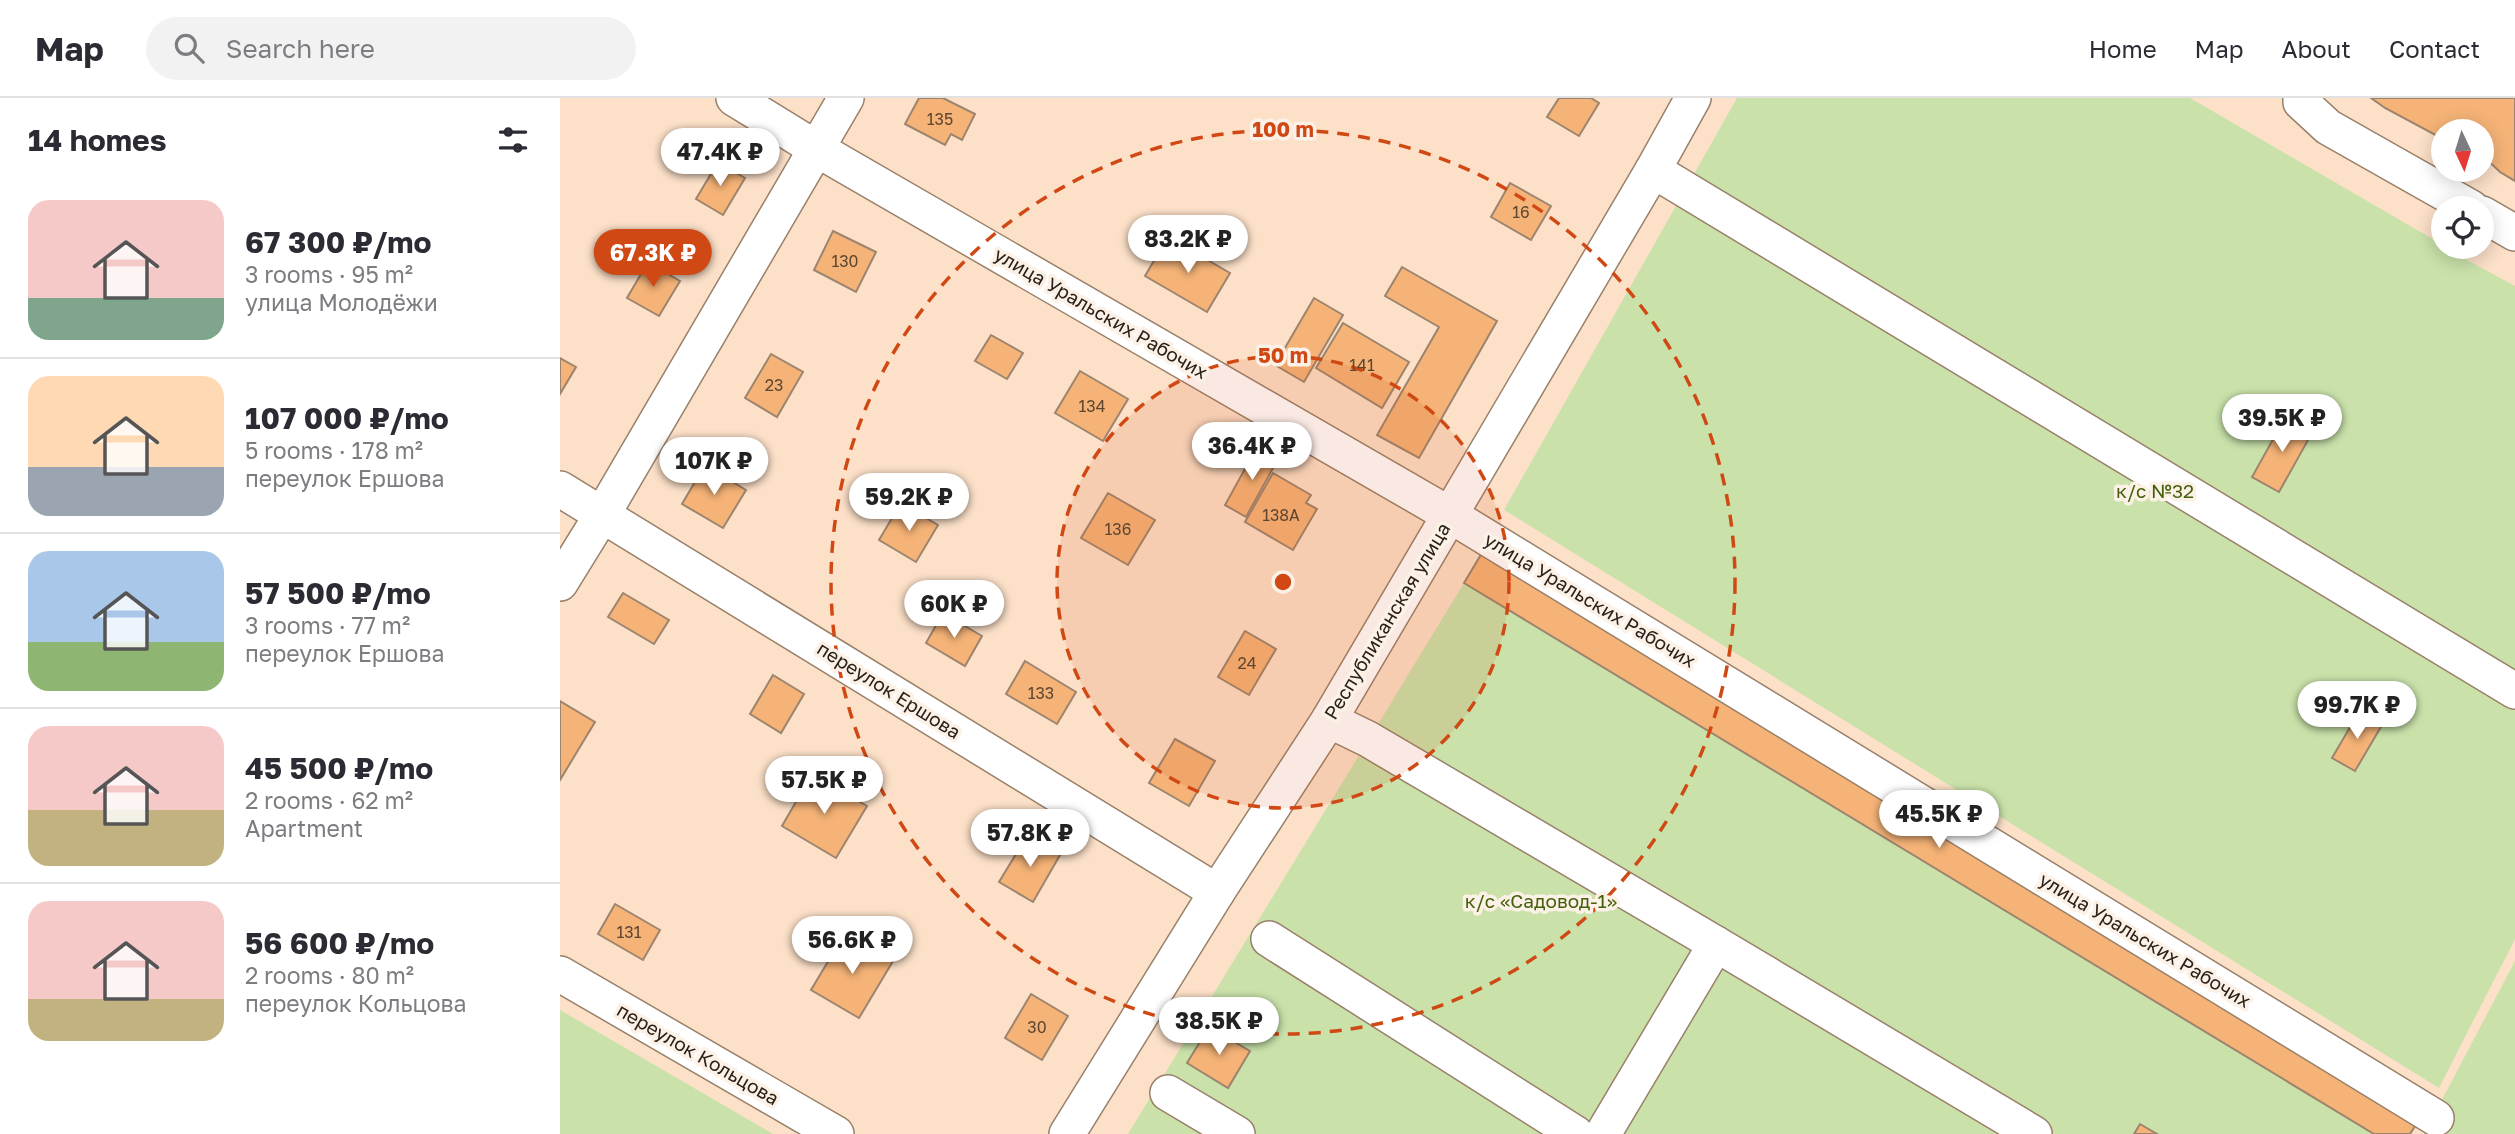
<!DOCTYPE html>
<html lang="en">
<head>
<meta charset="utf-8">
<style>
	body { margin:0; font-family:"Golos Text",sans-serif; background:#f2f2f3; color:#2b2b33; height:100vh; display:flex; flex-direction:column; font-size:26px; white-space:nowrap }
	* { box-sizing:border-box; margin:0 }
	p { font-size:23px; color:#7c7c81 }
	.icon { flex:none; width:38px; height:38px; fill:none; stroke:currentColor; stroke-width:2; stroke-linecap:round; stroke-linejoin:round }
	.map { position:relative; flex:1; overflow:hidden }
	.details { display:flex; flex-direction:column; background:#fff; width:560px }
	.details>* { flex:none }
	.needle { width:46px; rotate:176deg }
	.fabs { position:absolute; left:1871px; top:21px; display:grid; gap:14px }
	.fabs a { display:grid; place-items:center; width:63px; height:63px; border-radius:50%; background:#fff; box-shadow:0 4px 18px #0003; font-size:35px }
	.price { position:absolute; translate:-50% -60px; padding:0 16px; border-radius:24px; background:#fff; color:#222; font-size:23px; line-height:46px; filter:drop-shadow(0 2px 4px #0008) }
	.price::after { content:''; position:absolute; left:50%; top:42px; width:21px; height:16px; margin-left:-10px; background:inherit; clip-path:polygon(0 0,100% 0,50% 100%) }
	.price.active { background:#d04914; color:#fff }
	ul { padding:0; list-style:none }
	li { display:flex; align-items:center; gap:21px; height:175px; padding:0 28px }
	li+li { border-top:2px solid #e1e1e2 }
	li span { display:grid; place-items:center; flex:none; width:196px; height:140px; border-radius:21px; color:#555 }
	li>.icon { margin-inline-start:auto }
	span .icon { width:84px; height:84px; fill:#fffc; stroke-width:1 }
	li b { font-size:30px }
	h2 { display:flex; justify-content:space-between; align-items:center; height:84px; padding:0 28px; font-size:30px }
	header { display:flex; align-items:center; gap:42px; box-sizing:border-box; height:98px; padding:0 35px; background:#fff; border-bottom:2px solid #e1e1e2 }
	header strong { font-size:33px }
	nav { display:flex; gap:38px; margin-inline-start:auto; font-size:24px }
	.search { width:490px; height:63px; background:#f2f2f3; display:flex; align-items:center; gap:18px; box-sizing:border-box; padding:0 24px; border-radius:38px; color:#7c7c81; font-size:26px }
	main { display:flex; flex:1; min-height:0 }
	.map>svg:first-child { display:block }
	.green { fill:#cae2aa }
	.building { fill:#f5b377; stroke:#9d846e; stroke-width:2 }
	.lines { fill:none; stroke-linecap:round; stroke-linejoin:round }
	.minor-casing { stroke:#99806a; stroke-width:38 }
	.minor { stroke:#fff; stroke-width:35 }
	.ring { fill:none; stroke:#d04914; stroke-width:3.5; stroke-dasharray:12 9 }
	.labels { text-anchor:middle; stroke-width:7; stroke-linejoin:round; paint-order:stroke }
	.number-label { font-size:16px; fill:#5e4630 }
	.street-label { font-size:19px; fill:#2b2118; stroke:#fcf1e7 }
	.park-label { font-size:19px; fill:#45600a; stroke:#fcf1e7 }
	.centre { fill:#d04914; stroke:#fcf1e7; stroke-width:3.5 }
	.ring-label { font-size:21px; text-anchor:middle; font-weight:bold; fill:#d04914; stroke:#fcf1e7; stroke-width:7; stroke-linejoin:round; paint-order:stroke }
</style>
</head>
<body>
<header>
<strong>Map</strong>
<div class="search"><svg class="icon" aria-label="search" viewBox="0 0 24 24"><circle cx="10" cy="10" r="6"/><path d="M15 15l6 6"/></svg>Search here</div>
<nav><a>Home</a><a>Map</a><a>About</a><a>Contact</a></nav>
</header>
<main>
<section class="details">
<h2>14 homes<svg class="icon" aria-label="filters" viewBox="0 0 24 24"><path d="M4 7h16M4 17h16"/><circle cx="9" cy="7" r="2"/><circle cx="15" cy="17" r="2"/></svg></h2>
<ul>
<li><span style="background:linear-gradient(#f6c9c9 70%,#7fa58c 0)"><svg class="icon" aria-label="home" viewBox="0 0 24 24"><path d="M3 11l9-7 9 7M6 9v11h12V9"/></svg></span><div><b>67 300 ₽/mo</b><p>3 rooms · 95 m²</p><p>улица Молодёжи</p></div></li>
<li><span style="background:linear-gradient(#ffd9b3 65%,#9aa5b1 0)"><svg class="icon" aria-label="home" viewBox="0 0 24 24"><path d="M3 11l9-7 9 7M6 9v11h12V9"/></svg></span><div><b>107 000 ₽/mo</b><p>5 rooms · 178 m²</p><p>переулок Ершова</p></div></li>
<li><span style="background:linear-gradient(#a9c7e8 65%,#8fb573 0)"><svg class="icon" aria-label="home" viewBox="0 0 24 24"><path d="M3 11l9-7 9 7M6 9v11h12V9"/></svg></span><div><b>57 500 ₽/mo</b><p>3 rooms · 77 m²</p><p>переулок Ершова</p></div></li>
<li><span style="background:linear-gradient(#f6c9c9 60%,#c2b280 0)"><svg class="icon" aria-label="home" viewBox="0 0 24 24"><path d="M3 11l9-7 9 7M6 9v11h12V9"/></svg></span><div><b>45 500 ₽/mo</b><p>2 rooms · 62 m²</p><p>Apartment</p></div></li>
<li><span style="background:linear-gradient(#f6c9c9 70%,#c2b280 0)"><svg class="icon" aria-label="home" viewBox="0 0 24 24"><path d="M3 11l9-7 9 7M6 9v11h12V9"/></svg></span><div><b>56 600 ₽/mo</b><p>2 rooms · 80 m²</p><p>переулок Кольцова</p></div></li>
</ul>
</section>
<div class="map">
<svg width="1955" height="1036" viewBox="0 0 1955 1036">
	<rect width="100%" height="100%" fill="#fce0c8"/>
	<g class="green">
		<path d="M1177,0H1630L1883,147V149L1955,188V841L1879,990L944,412Z"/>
		<path d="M904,485L1814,1036H568Z"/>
		<path d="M1955,863V1036H1864Z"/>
		<path d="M0,912L213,1036H0Z"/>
	</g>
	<g class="building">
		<path d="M359,0H383L415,16L402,42L391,36L385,47L345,26Z"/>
		<path d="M999,0H1031L1039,5L1019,38L987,19Z"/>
		<path d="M1811,0H1955V83L1940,74L1922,57V33H1883V41L1825,10Z"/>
		<path d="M158,64L185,80L163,117L136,101Z"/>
		<path d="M950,85L991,108L971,142L931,119Z"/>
		<path d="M273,133L316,154L296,194L254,172Z"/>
		<path d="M608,139L670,175L647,214L585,178Z"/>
		<path d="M88,164L120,183L99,218L67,200Z"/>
		<path d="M842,169L937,223L859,360L817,337L879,229L825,198Z"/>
		<path d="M754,200L783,217L744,284L715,267Z"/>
		<path d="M783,225L849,264L822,310L756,270Z"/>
		<path d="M431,237L463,255L447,281L415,263Z"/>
		<path d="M211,256L243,274L217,319L185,300Z"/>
		<path d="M0,260L16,269L0,296Z"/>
		<path d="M520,273L568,301L543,343L495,315Z"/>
		<path d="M1726,318L1753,333L1719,394L1692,379Z"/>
		<path d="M697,349L718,361L686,419L665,407Z"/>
		<path d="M145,367L186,392L163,430L122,406Z"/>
		<path d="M713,375L751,397L746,405L757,411L733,452L685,424Z"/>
		<path d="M548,395L595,422L568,467L521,440Z"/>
		<path d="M341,405L378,427L356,464L319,442Z"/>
		<path d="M922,455L1859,1022L1850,1036H1814L904,485Z"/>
		<path d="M63,495L109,522L94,546L48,519Z"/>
		<path d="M383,515L422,538L405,568L366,545Z"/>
		<path d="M685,533L716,551L689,597L658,579Z"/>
		<path d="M465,563L516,594L497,626L446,596Z"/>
		<path d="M213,577L244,596L221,635L190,616Z"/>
		<path d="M0,603L35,624L0,682Z"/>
		<path d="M1799,614L1822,627L1795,673L1772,660Z"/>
		<path d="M615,641L655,663L629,708L589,685Z"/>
		<path d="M252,676L307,708L276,760L222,728Z"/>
		<path d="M467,738L500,757L473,804L439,784Z"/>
		<path d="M55,806L100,832L83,862L38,836Z"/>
		<path d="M285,835L333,863L299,920L251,892Z"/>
		<path d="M471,896L508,918L482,962L445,940Z"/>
		<path d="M649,929L690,953L668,990L627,965Z"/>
		<path d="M1580,1026L1597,1036H1574Z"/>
	</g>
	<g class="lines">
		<defs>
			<g id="minor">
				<path d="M174,0L255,50L890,417L1876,1020"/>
				<path d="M1741,0V4L1768,29L1911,110"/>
				<path d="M1093,72L1955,593"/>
				<path d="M1922,116L1955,135"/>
				<path d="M0,391L657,794"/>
				<path d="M0,485L42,417L286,0"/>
				<path d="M769,622L808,641L1156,846L1474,1036"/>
				<path d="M709,841L1016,1036"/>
				<path d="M0,876L276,1036"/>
				<path d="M608,995L677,1036"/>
				<path d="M507,1036L657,794L769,622L1093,72L1133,0"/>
				<path d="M1043,1036L1156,846"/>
			</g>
		</defs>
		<use href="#minor" class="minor-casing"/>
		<use href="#minor" class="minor"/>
	</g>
	<circle cx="723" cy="484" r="226" fill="#d04914" fill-opacity=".12"/>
	<g class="ring">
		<circle cx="723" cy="484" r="226"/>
		<circle cx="723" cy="484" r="452"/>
	</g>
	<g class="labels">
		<g class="number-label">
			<text x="380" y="27">135</text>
			<text x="961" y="120">16</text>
			<text x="285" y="169">130</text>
			<text x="802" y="273">141</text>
			<text x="214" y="293">23</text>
			<text x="532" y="314">134</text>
			<text x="721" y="423">138А</text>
			<text x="558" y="437">136</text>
			<text x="687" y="571">24</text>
			<text x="481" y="601">133</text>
			<text x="69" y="840">131</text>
			<text x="477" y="935">30</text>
		</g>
		<g class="street-label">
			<text transform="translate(541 215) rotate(30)" y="7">улица Уральских Рабочих</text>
			<text transform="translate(1030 502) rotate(31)" y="7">улица Уральских Рабочих</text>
			<text transform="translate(827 523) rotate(-59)" y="7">Республиканская улица</text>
			<text transform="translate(329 592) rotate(32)" y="7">переулок Ершова</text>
			<text transform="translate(1585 842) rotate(31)" y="7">улица Уральских Рабочих</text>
			<text transform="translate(138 956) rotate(30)" y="7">переулок Кольцова</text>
		</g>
		<g class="park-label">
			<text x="1595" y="400">к/с №32</text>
			<text x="981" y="810">к/с «Садовод-1»</text>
		</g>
	</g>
	<circle cx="723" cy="484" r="10" class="centre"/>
	<g class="ring-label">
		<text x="723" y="39">100 m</text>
		<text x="723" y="265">50 m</text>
	</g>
</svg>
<div class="fabs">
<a><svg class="needle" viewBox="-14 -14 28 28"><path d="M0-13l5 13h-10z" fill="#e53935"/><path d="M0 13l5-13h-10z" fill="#7c7c81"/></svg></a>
<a><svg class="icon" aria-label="locate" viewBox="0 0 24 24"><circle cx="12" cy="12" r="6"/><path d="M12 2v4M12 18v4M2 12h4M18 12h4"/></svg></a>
</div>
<b class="price" style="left:160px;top:90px">47.4K ₽</b>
<b class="price" style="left:628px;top:177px">83.2K ₽</b>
<b class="price active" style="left:93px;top:191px">67.3K ₽</b>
<b class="price" style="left:1722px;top:356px">39.5K ₽</b>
<b class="price" style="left:692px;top:384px">36.4K ₽</b>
<b class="price" style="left:154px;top:399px">107K ₽</b>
<b class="price" style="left:349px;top:435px">59.2K ₽</b>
<b class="price" style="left:394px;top:542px">60K ₽</b>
<b class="price" style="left:1797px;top:643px">99.7K ₽</b>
<b class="price" style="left:264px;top:718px">57.5K ₽</b>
<b class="price" style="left:1379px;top:752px">45.5K ₽</b>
<b class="price" style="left:470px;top:771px">57.8K ₽</b>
<b class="price" style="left:292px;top:878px">56.6K ₽</b>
<b class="price" style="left:659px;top:959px">38.5K ₽</b>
</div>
</main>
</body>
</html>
